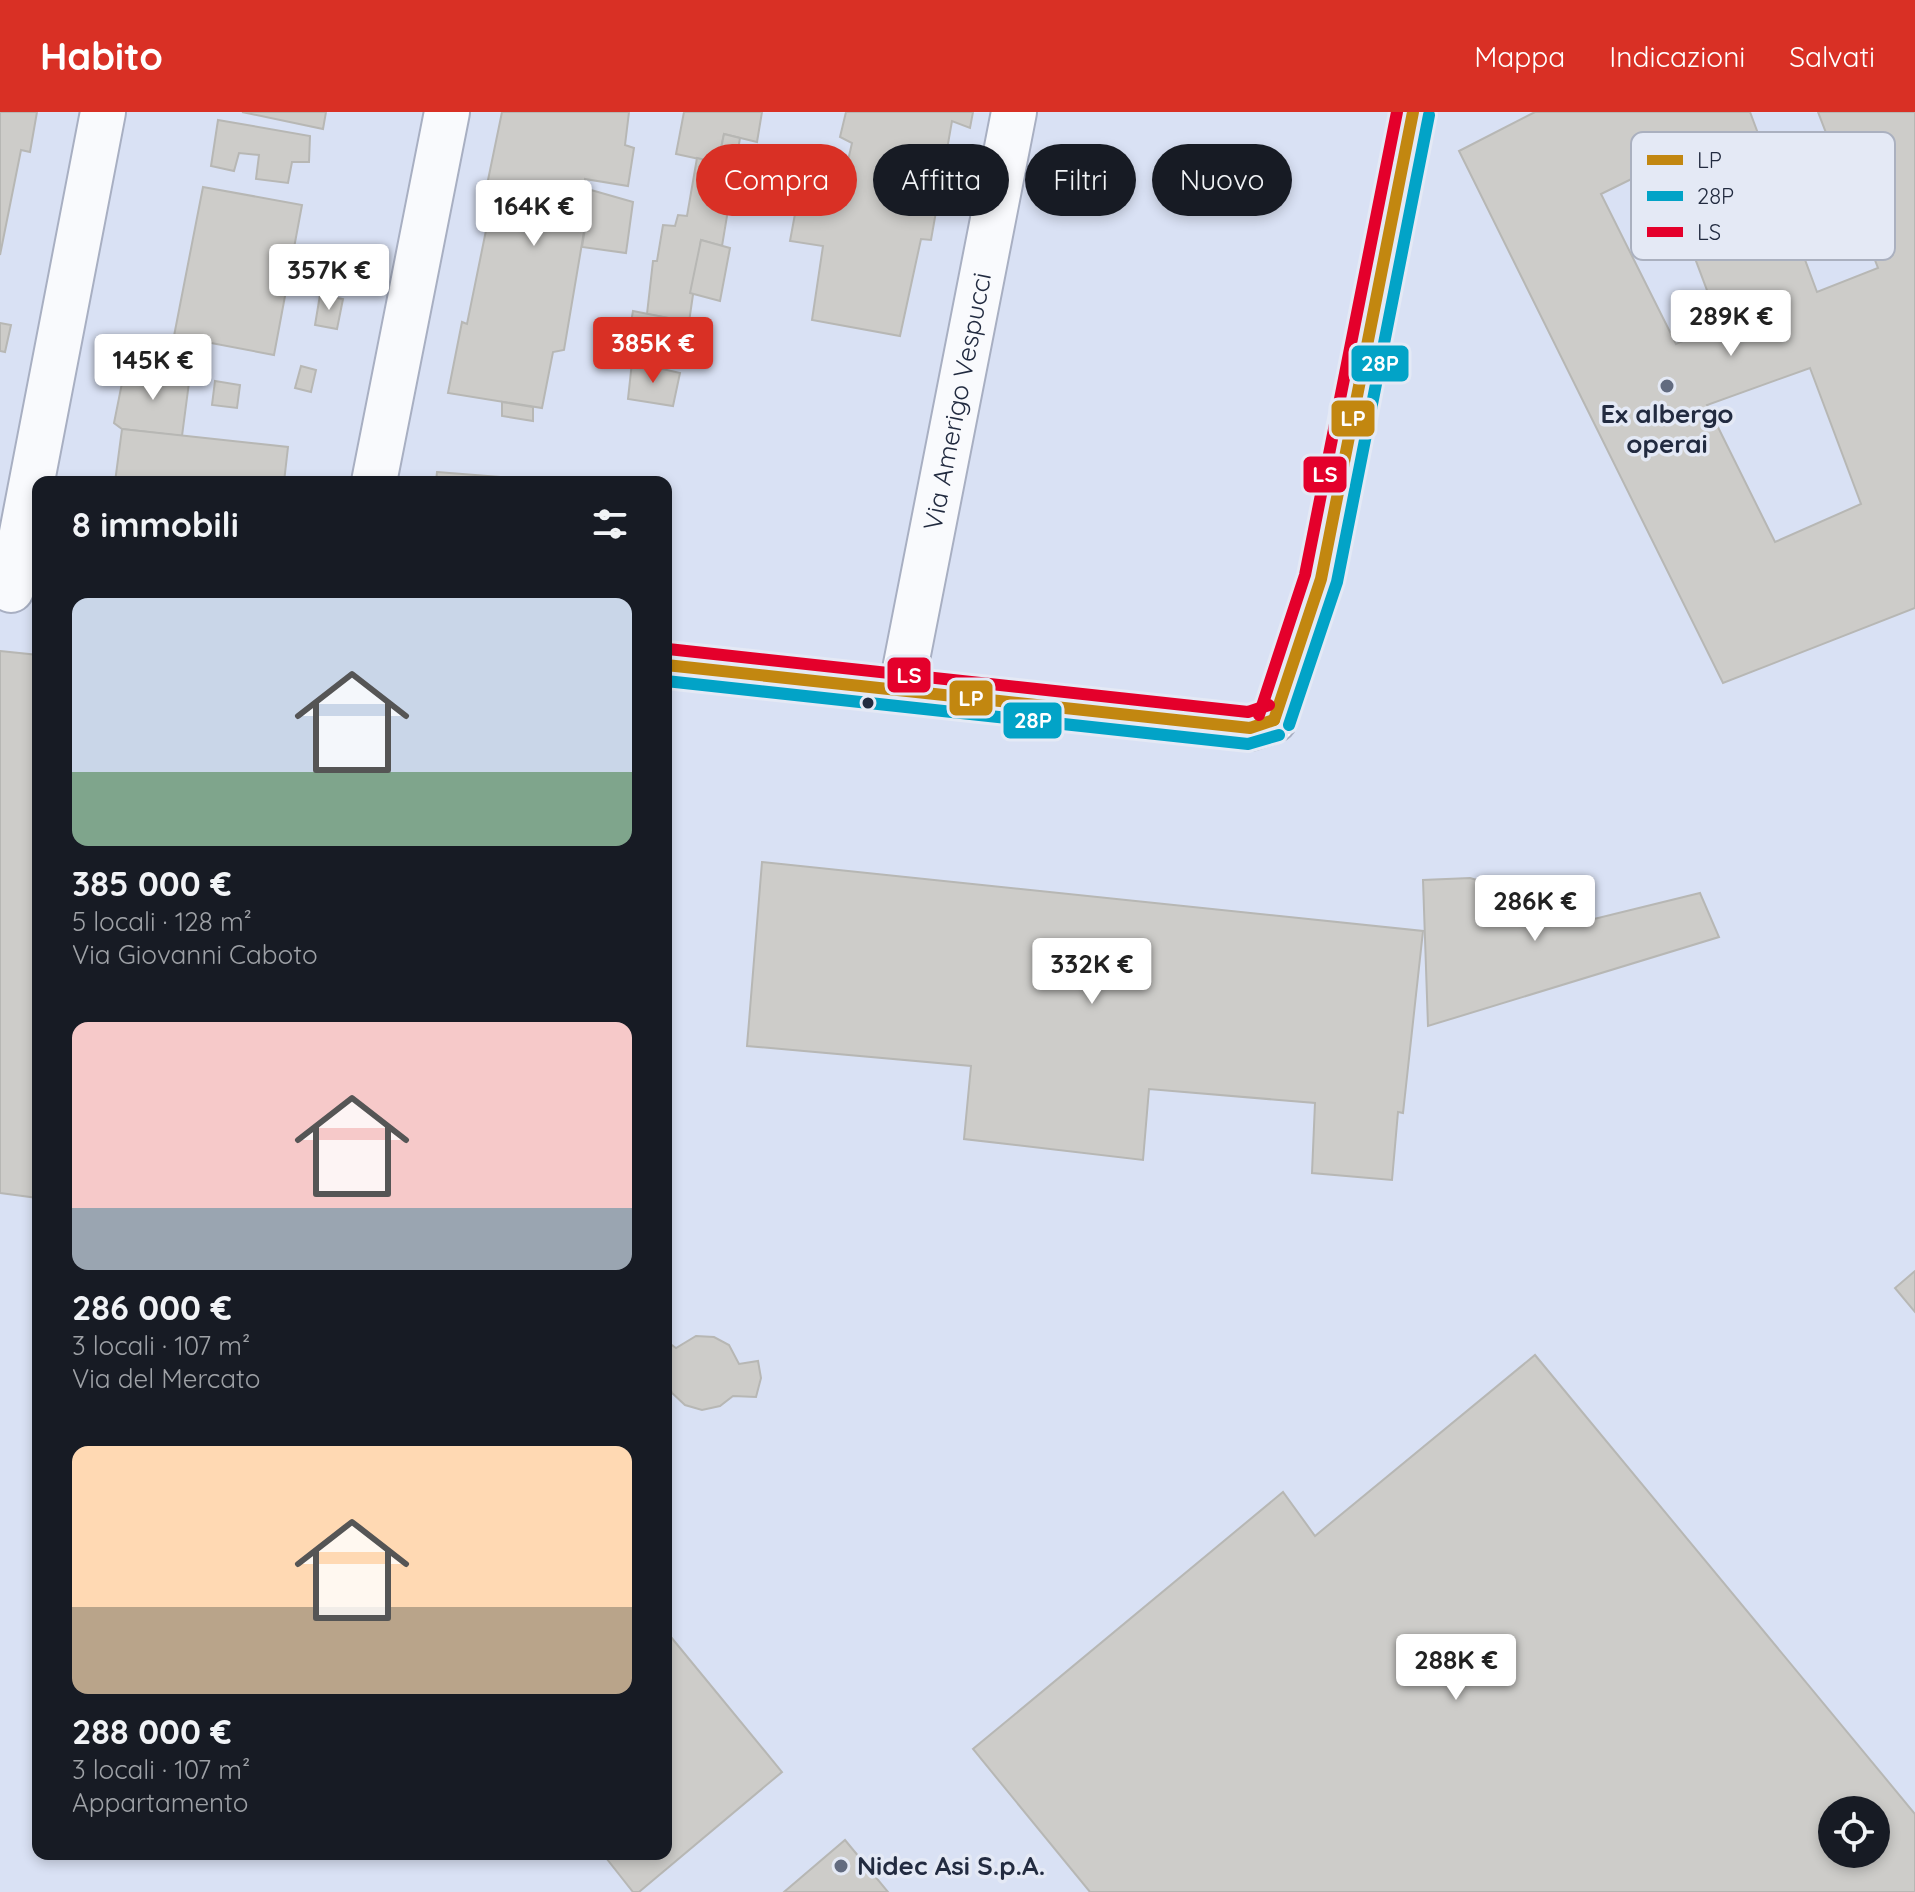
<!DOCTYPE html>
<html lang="it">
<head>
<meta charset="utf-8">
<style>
	body { margin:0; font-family:Quicksand,sans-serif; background:#242831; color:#f1f3f6; height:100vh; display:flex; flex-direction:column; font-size:30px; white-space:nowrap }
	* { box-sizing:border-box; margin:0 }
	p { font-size:26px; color:#9ea1a6 }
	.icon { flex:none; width:44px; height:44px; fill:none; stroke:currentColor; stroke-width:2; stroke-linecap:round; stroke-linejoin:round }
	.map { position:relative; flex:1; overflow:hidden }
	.drawer { position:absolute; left:32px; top:364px; width:640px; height:1384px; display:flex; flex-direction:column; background:#171b24; border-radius:16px; box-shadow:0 4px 12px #0003 }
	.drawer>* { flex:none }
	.guide { position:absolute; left:696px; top:32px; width:760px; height:72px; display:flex; gap:16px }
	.fabs { position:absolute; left:1818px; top:1684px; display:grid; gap:16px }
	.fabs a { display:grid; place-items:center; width:72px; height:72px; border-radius:50%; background:#171b24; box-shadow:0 4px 12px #0003; font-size:40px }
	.price { position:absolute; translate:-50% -68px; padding:0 18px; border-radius:8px; background:#fff; color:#222; font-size:26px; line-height:52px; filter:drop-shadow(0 2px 4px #0008) }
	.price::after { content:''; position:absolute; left:50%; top:48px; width:24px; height:18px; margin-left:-12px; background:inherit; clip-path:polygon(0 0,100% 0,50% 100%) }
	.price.current { background:#d93025; color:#fff }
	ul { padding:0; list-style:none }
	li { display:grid; align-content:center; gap:16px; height:424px; padding:0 40px }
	li span { display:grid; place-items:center; height:248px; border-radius:16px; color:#555 }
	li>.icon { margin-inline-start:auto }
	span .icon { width:144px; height:144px; fill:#fffc; stroke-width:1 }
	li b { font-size:34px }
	h2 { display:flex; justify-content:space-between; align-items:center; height:96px; padding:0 40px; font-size:34px }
	.tag { padding:0 28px; border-radius:36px; background:#171b24; box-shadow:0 4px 12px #0003; font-size:28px; line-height:72px }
	.tag.current { background:#d93025; color:#fff }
	header { display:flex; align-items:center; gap:48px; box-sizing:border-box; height:112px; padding:0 40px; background:#d93025; color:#fff }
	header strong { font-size:38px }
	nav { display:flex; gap:44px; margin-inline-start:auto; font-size:28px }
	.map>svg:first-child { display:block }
	.building { fill:#cdccc9; stroke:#b7b7b4; stroke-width:2; fill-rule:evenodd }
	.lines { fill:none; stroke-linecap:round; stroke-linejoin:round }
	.minor-casing { stroke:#a8afc2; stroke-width:48 }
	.minor { stroke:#f9fafd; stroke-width:44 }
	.bus-1-casing { stroke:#e4e9f5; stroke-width:18 }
	.bus-2-casing { stroke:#e4e9f5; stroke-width:18 }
	.bus-3-casing { stroke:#e4e9f5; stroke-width:18 }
	.bus-1 { stroke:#c28710; stroke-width:12 }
	.bus-2 { stroke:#02a3c7; stroke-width:12 }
	.bus-3 { stroke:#e4002b; stroke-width:12 }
	.poi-dot { fill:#626b7f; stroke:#e4e9f5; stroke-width:3 }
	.bus-dot { fill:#222b40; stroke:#e4e9f5; stroke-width:3 }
	.labels { text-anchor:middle; stroke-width:7; stroke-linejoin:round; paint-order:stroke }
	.street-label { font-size:26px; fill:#222b40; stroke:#e4e9f5 }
	.poi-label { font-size:26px; font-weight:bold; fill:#222b40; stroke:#e4e9f5 }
	.key { fill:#e4e9f5; stroke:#aab0bf; stroke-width:2 }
	.key-label { font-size:22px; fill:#222b40 }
	.line-badge { stroke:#e4e9f5; stroke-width:3 }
	.badge-label { font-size:22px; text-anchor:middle; font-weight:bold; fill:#fff }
</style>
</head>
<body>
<header>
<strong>Habito</strong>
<nav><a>Mappa</a><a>Indicazioni</a><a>Salvati</a></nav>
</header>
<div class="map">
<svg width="1915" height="1780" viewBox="0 0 1915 1780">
	<rect width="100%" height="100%" fill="#d9e1f4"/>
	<g class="building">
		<path d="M0,0H37L30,40L21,38L0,143Z"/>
		<path d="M242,0H326L323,17Z"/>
		<path d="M502,0H629L625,33L634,36L628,74L585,67L584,77L591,78L564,238L553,240L542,296L448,281L462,210L467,212L495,74L487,73Z"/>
		<path d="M684,0H762L757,30L724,22L718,51L676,42Z"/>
		<path d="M846,0H973L970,16L952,9L931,128L921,127L900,224L812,208L823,134L790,129L803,59L844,66L852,31L840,25Z"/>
		<path d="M1535,0H1750L1817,180L1878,156L1818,0H1915V496L1723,571L1459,39ZM1660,53L1720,213L1676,232L1601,82ZM1810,256L1861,392L1775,430L1707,293Z"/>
		<path d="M218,8L310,24L309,50H292L288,71L256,67L259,43L239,41L234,59L211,54Z"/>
		<path d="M724,22L740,26L722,134L701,128L689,210L647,202L653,149H657L663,113L675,114L678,103L687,104L697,46L718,51Z"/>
		<path d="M203,75L302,93L274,243L174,224Z"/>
		<path d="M591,78L633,90L626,141L582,135Z"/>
		<path d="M701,128L730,136L720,189L690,181Z"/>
		<path d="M320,183L343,187L337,217L315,213Z"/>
		<path d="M633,199L689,210L681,244L628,227Z"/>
		<path d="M0,211L11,213L5,240L0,239Z"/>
		<path d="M632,250L680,261L673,294L628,287Z"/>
		<path d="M301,254L316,258L311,280L295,276Z"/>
		<path d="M125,256L190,263L182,324L122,317L114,311Z"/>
		<path d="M215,269L240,273L237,296L212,293Z"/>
		<path d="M502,290L533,295V309L502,304Z"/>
		<path d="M122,317L288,335L284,370H115Z"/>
		<path d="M437,360L551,369L436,370Z"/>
		<path d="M0,539L38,543V1086L0,1081Z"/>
		<path d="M762,750L1423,819L1403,1001L1398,1000L1392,1068L1312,1061L1315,991L1149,977L1143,1048L964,1027L971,954L747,934Z"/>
		<path d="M1470,766L1521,781L1586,809L1700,781L1719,825L1428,914L1423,768Z"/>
		<path d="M1915,1159V1200L1895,1176Z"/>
		<path d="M696,1224L714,1225L729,1233L739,1252L758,1249L761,1266L756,1285L733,1284L720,1294L702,1298L685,1293L672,1281L666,1265V1229L676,1236Z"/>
		<path d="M1535,1243L1915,1702V1780H1090L973,1637L1283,1380L1315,1424ZM1832,1698H1876V1742H1832Z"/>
		<path d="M666,1519L782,1660L639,1780H633L603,1742H666Z"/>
		<path d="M845,1728L888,1780H784Z"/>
	</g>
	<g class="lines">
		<defs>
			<g id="minor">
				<path d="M374,370L447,0"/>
				<path d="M11,478L103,0"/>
				<path d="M666,553L1250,616L1274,608L1321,467L1413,0"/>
				<path id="s1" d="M901,578L1014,0"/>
			</g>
		</defs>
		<use href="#minor" class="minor-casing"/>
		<use href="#minor" class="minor"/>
		<defs>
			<g id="bus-1">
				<path d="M666,553L1250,616L1274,608"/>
				<path d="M1274,608L1321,467L1413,0"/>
			</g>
			<g id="bus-2">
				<path d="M666,569L1248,632L1279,623"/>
				<path d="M1289,613L1337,470L1429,3"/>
			</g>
			<g id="bus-3">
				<path d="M668,537L1248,600L1269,593"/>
				<path d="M1259,603L1305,463L1397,0"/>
			</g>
		</defs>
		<use href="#bus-1" class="bus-1-casing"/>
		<use href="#bus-2" class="bus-2-casing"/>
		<use href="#bus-3" class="bus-3-casing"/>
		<use href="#bus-1" class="bus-1"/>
		<use href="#bus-2" class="bus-2"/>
		<use href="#bus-3" class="bus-3"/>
	</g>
	<g class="poi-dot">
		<circle cx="1667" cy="274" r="8"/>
		<circle cx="841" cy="1754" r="8"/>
	</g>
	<circle class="bus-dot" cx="868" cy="591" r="7"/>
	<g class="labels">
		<g class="street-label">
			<text dy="9" stroke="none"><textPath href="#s1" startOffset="294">Via Amerigo Vespucci</textPath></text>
		</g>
		<g class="poi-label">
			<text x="1667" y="311">Ex albergo<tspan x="1667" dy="30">operai</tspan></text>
			<text x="857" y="1763" text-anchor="start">Nidec Asi S.p.A.</text>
		</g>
	</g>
	<rect x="1631" y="20" width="264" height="128" rx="12" class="key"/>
	<rect x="1647" y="43" width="36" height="10" fill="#c28710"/>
	<rect x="1647" y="79" width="36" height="10" fill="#02a3c7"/>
	<rect x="1647" y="115" width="36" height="10" fill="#e4002b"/>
	<g class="key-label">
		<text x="1697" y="56">LP</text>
		<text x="1697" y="92">28P</text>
		<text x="1697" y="128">LS</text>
	</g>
	<g class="line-badge">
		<rect x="1350" y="232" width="60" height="39" rx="8" fill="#02a3c7"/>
		<rect x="1330" y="287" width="46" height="39" rx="8" fill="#c28710"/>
		<rect x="1302" y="343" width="46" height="39" rx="8" fill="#e4002b"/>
		<rect x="886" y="544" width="46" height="38" rx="8" fill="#e4002b"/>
		<rect x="948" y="567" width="46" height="38" rx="8" fill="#c28710"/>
		<rect x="1002" y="589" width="61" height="39" rx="8" fill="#02a3c7"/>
	</g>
	<g class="badge-label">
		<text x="1380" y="259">28P</text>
		<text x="1353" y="314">LP</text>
		<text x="1325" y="370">LS</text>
		<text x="909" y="571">LS</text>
		<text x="971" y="594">LP</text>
		<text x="1033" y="616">28P</text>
	</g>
</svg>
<div class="fabs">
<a><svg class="icon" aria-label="locate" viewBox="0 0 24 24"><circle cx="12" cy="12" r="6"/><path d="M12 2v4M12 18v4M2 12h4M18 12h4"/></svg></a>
</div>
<b class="price" style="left:534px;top:136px">164K €</b>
<b class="price" style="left:329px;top:200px">357K €</b>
<b class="price" style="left:1731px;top:246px">289K €</b>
<b class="price current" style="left:653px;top:273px">385K €</b>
<b class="price" style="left:153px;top:290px">145K €</b>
<b class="price" style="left:1535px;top:831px">286K €</b>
<b class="price" style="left:1092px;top:894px">332K €</b>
<b class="price" style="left:1456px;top:1590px">288K €</b>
<div class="guide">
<a class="tag current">Compra</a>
<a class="tag">Affitta</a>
<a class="tag">Filtri</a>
<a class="tag">Nuovo</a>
</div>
<section class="drawer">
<h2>8 immobili<svg class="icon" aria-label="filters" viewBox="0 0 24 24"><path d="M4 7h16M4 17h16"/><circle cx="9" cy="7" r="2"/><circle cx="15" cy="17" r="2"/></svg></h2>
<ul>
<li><span style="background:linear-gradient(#c9d6e8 70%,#7fa58c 0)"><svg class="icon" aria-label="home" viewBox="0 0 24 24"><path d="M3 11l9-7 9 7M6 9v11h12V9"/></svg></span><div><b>385 000 €</b><p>5 locali · 128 m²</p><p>Via Giovanni Caboto</p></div></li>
<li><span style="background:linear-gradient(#f6c9c9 75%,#9aa5b1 0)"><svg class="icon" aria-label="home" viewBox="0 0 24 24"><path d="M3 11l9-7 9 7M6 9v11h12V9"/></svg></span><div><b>286 000 €</b><p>3 locali · 107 m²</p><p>Via del Mercato</p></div></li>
<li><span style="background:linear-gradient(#ffd9b3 65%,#b9a48a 0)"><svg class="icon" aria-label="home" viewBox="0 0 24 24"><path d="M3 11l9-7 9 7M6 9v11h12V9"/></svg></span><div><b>288 000 €</b><p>3 locali · 107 m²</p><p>Appartamento</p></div></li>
</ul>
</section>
</div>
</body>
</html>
